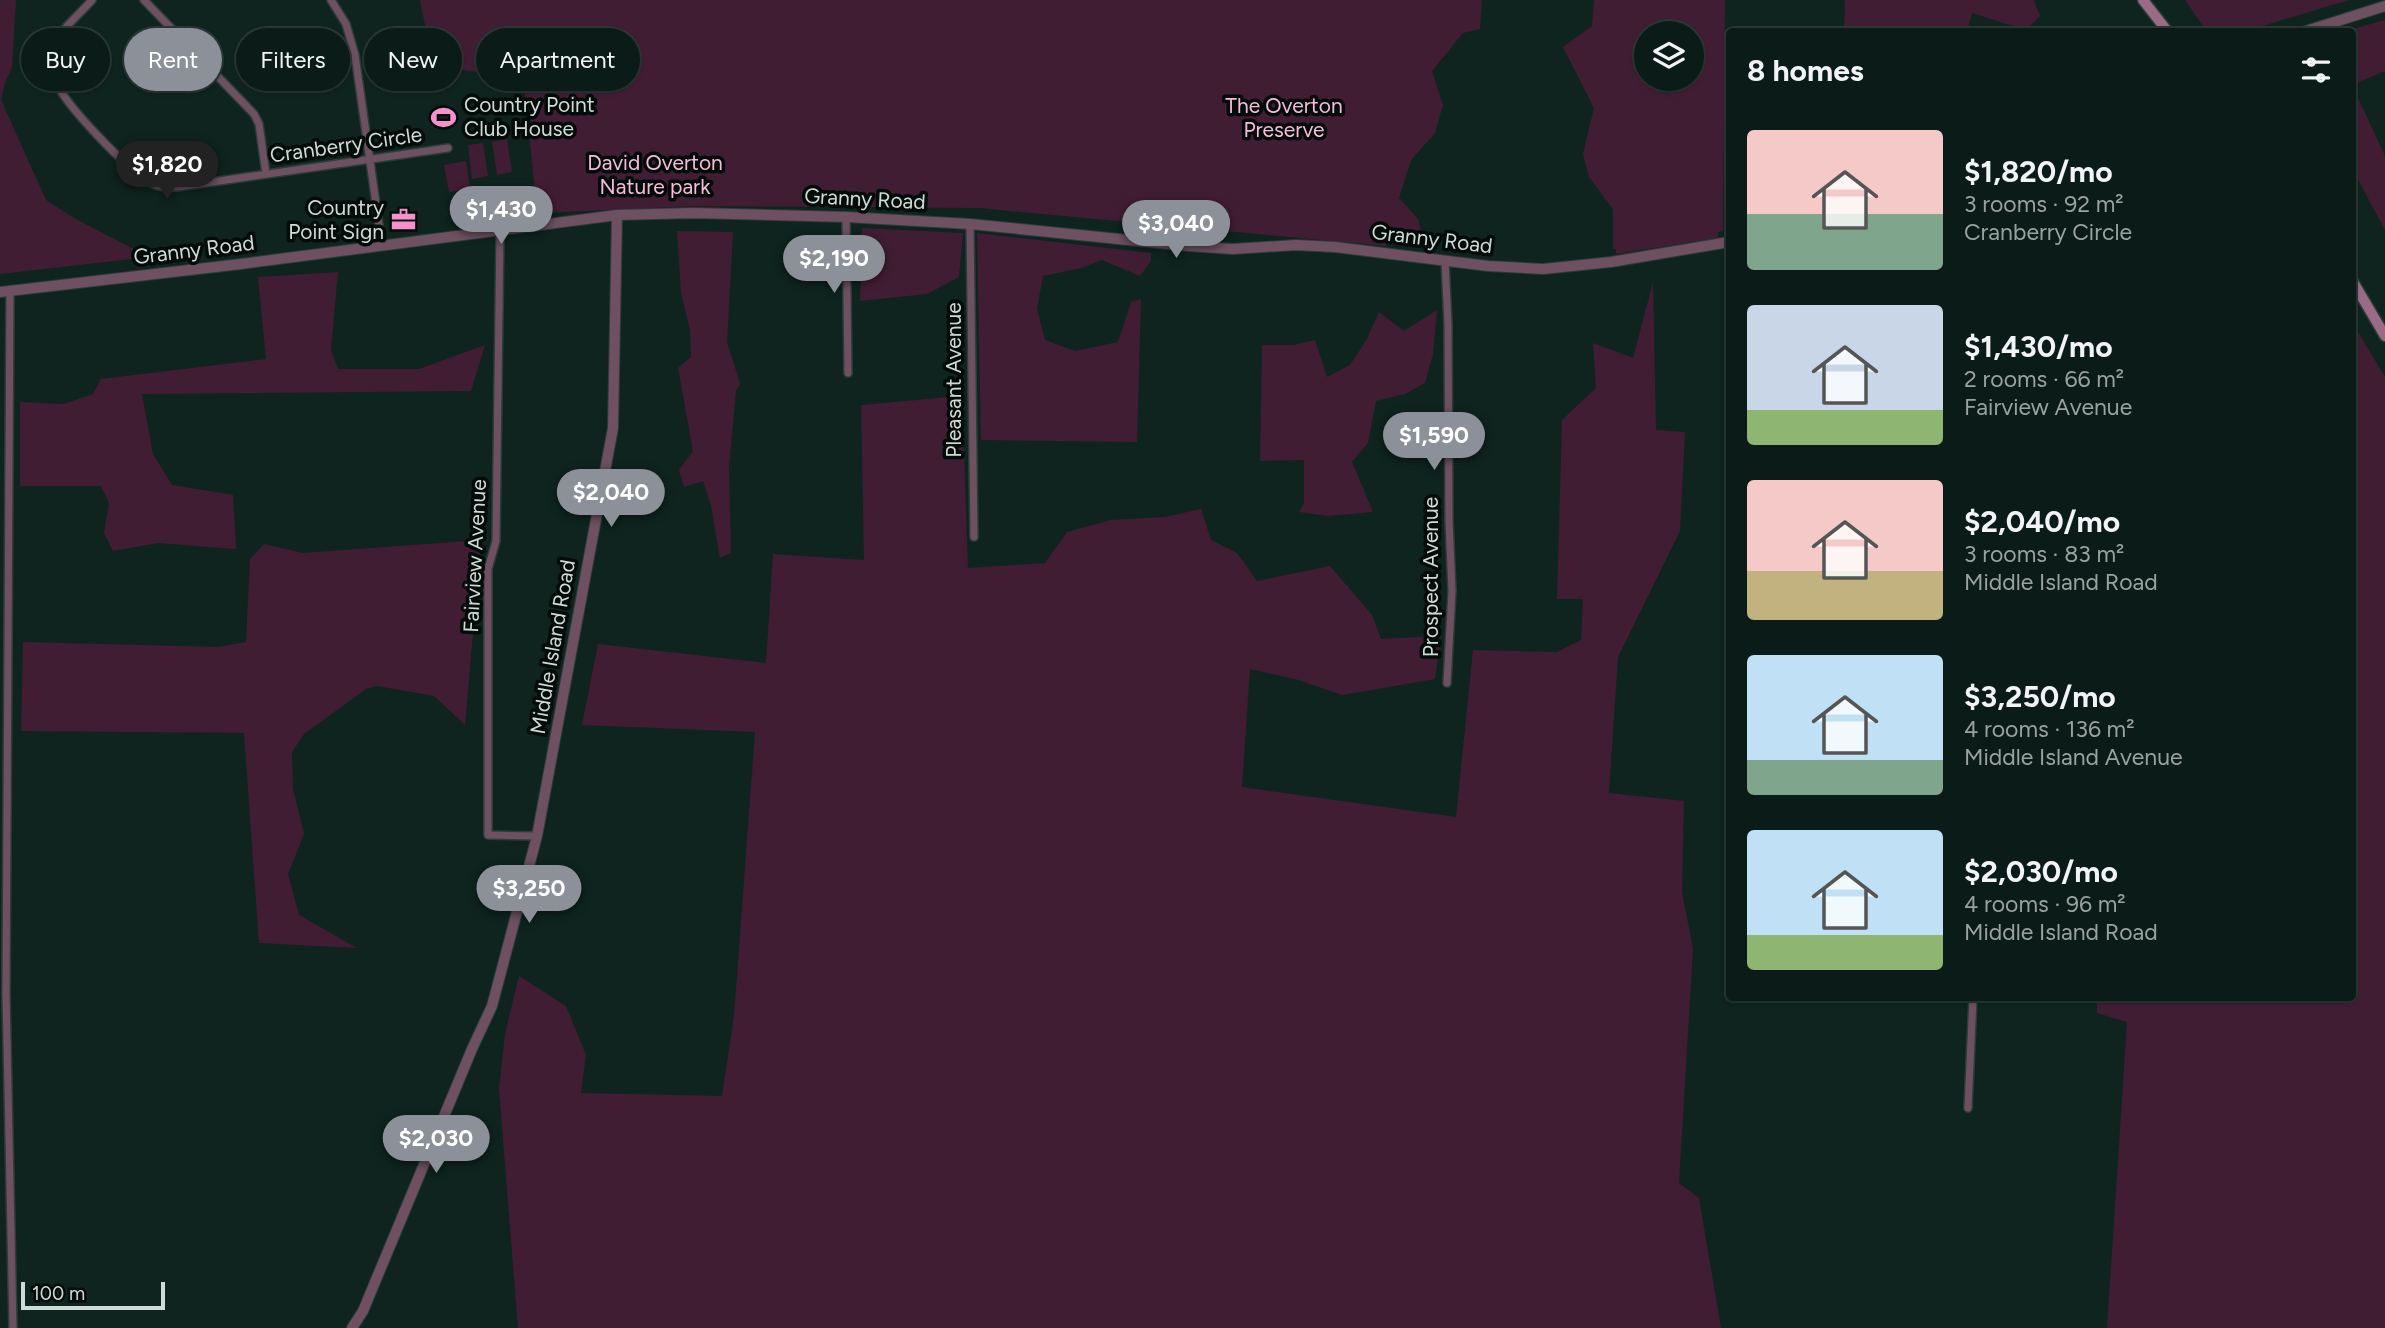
<!DOCTYPE html>
<html lang="en">
<head>
<meta charset="utf-8">
<style>
	body { margin:0; font-family:Figtree,sans-serif; background:#192824; color:#f1f3f6; height:100vh; display:flex; flex-direction:column; font-size:26px; white-space:nowrap }
	* { box-sizing:border-box; margin:0 }
	p { font-size:23px; color:#9aa1a1 }
	.icon { flex:none; width:38px; height:38px; fill:none; stroke:currentColor; stroke-width:2; stroke-linecap:round; stroke-linejoin:round }
	.map { position:relative; flex:1; overflow:hidden }
	.sheet { position:absolute; left:1726px; top:28px; width:630px; height:973px; display:flex; flex-direction:column; background:#0b1b17; border-radius:7px; box-shadow:0 2px 5px #0004,0 0 0 2px #2b3936 }
	.sheet>* { flex:none }
	.guide { position:absolute; left:21px; top:28px; width:665px; height:63px; display:flex; gap:14px }
	.buttons { position:absolute; left:1634px; top:21px; display:grid; gap:14px }
	.buttons a { display:grid; place-items:center; width:70px; height:70px; border-radius:50%; background:#0b1b17; box-shadow:0 2px 5px #0004,0 0 0 2px #2b3936; font-size:35px }
	.scale { position:absolute; left:21px; bottom:18px; width:144px; box-sizing:border-box; padding-left:7px; border:4px solid #cedbd7; border-top:0; font-size:19px; line-height:24px; white-space:nowrap; color:#cedbd7; -webkit-text-stroke:5px #040c09; paint-order:stroke }
	.price { position:absolute; translate:-50% -60px; padding:0 16px; border-radius:24px; background:#8c9099; color:#fff; font-size:23px; line-height:46px; filter:drop-shadow(0 2px 4px #0008) }
	.price::after { content:''; position:absolute; left:50%; top:42px; width:21px; height:16px; margin-left:-10px; background:inherit; clip-path:polygon(0 0,100% 0,50% 100%) }
	.price.on { background:#222; color:#fff }
	ul { padding:0; list-style:none }
	li { display:flex; align-items:center; gap:21px; height:175px; padding:0 21px }
	li span { display:grid; place-items:center; flex:none; width:196px; height:140px; border-radius:7px; color:#555 }
	li>.icon { margin-inline-start:auto }
	span .icon { width:84px; height:84px; fill:#fffc; stroke-width:1 }
	li b { font-size:30px }
	h2 { display:flex; justify-content:space-between; align-items:center; height:84px; padding:0 21px; font-size:30px }
	.pill { padding:0 24px; border-radius:32px; background:#0b1b17; box-shadow:0 2px 5px #0004,0 0 0 2px #2b3936; font-size:24px; line-height:63px }
	.pill.on { background:#8c9099; color:#fff }
	.map>svg:first-child { display:block }
	.green { fill:#411d33; fill-rule:evenodd }
	.lines { fill:none; stroke-linecap:round; stroke-linejoin:round }
	.minor-casing { stroke:#2a3e39; stroke-width:10 }
	.tertiary-casing { stroke:#2a3e39; stroke-width:12 }
	.secondary-casing { stroke:#2a3e39; stroke-width:13 }
	.minor { stroke:#6e5061; stroke-width:7 }
	.tertiary { stroke:#6e5061; stroke-width:10 }
	.secondary { stroke:#9b6b86; stroke-width:10 }
	.labels { text-anchor:middle; stroke-width:7; stroke-linejoin:round; paint-order:stroke }
	.poi-label { font-size:21px; fill:#cedbd7; stroke:#040c09; text-anchor:start }
	.park-label { font-size:21px; fill:#f8bbdd; stroke:#040c09 }
	.street-label { font-size:21px; fill:#cedbd7; stroke:#040c09 }
</style>
</head>
<body>
<div class="map">
<svg width="2385" height="1328" viewBox="0 0 2385 1328">
	<rect width="100%" height="100%" fill="#0f241f"/>
	<g class="green">
		<path d="M0,0H16L12,67L5,83L1,100L46,200L74,218L149,257L0,274Z"/>
		<path d="M420,0H1482L1480,29L1463,33L1432,71L1443,105L1435,133L1411,160L1399,198L1418,219L1423,238L1388,236L1386,246L979,208L694,206L540,213L539,209L501,216L444,214L526,199L535,190L523,78L433,66Z"/>
		<path d="M1594,0H1725L1723,231L1718,232V238L1616,254V249H1613V209L1589,177L1583,154L1594,108L1563,47L1592,26ZM1647,33H1692V79H1647Z"/>
		<path d="M1845,0H2034L2040,16L2026,30L1972,13L1967,31H1844Z"/>
		<path d="M2185,0H2349L2246,31L2207,32Z"/>
		<path d="M2385,20V71L2352,85L2385,156V230L2352,168V32L2346,31Z"/>
		<path d="M507,139L512,172L497,175L492,142Z"/>
		<path d="M483,143L488,176L472,179L468,145Z"/>
		<path d="M466,161L470,189L449,192L444,165Z"/>
		<path d="M862,228L963,233L959,277L927,294L860,301Z"/>
		<path d="M677,231L733,232L727,342L740,384L736,391L729,467L731,553L720,558L711,505L703,481L684,487L679,470L693,451L678,368L691,357L690,330L681,293Z"/>
		<path d="M977,233L1151,253V261L1140,276L1102,260L1081,268L1043,276L1037,309L1045,340L1075,351L1118,342L1131,302L1141,299L1137,442L981,440Z"/>
		<path d="M338,272L331,350L338,369H419L485,345L471,391L142,394L153,454L172,485L233,495L236,549L158,543L113,551L104,533L109,503L101,486H20V402L64,404L93,394L101,379L266,359L258,277Z"/>
		<path d="M1653,282L1656,430L1685,432L1680,531L1618,657L1609,793L1684,801L1682,892L1693,949L1679,1183L1699,1198L1721,1328H518L499,1089L505,1034L519,976L566,1006L586,1055L581,1093L722,1096L734,1016L755,732L582,725L598,644L766,663L773,554L864,560L861,405L962,396L968,568L1045,563L1067,532L1111,520L1165,517L1201,509L1211,540L1237,553L1257,581L1330,566L1372,615L1381,639L1441,636L1435,679L1342,695L1299,680L1250,669L1242,787L1456,817L1473,650L1557,652L1581,640L1583,599H1557L1562,420L1596,388L1593,343L1633,358Z"/>
		<path d="M1437,310L1433,354L1425,383L1405,394L1376,401L1368,443L1352,462L1373,512L1328,516L1299,512L1304,503V460L1260,461L1262,345H1293L1315,340L1327,377L1350,365L1367,339L1379,312L1404,331Z"/>
		<path d="M2352,322L2385,377V1328H2107L2127,1022L2097,1013V998H2352Z"/>
		<path d="M481,540L465,725L434,696L377,686L366,689L304,734L292,752L293,789L304,834L288,874L299,915L357,948L259,943L244,733L21,731L23,642L218,647L246,642L250,559L264,544L303,553Z"/>
	</g>
	<g class="lines">
		<defs>
			<g id="minor">
				<path d="M92,0C80,14 57,32 52,50C50,60 52,73 56,82C66,106 127,169 151,183C159,188 168,187 177,187L448,148"/>
				<path d="M144,0L254,114L259,124L266,174"/>
				<path d="M331,0L346,24L355,55L382,246"/>
				<path d="M846,217L848,373"/>
				<path d="M970,224L974,537"/>
				<path d="M500,231L496,541L488,569V835L537,836"/>
				<path d="M1445,261L1448,324L1449,521L1452,591L1447,683"/>
				<path d="M10,291L6,994L13,1328"/>
				<path d="M1968,1108L1973,998"/>
			</g>
			<g id="tertiary">
				<path d="M2303,32L2385,6"/>
				<path d="M0,292L241,264L617,215L694,213L846,217L970,224L1188,246L1233,249L1296,245L1335,247L1488,266L1543,269L1611,262L1729,242"/>
				<path d="M352,1328L363,1311L472,1049L492,1006L537,836L613,428L617,215"/>
			</g>
			<g id="secondary">
				<path d="M2143,0L2168,32"/>
				<path d="M2352,280L2385,336"/>
			</g>
		</defs>
		<use href="#minor" class="minor-casing"/>
		<use href="#tertiary" class="tertiary-casing"/>
		<use href="#secondary" class="secondary-casing"/>
		<use href="#minor" class="minor"/>
		<use href="#tertiary" class="tertiary"/>
		<use href="#secondary" class="secondary"/>
	</g>
	<defs>
		<symbol id="stadium-bare" viewBox="-9 -9 18 18"><path d="M0-5a6.5 5 0 1 0 0 10a6.5 5 0 1 0 0-10ZM-3.5-1.8h7v3.6h-7Z" fill="#f790cd" stroke="#040c09" stroke-width="2.5" paint-order="stroke"/></symbol>
		<symbol id="office-bare" viewBox="-9 -9 18 18"><path d="M-6-3h4V-5.5h4V-3h4V5H-6ZM-1-4.5V-3h2v-1.5ZM-6 0V1H6V0Z" fill="#f790cd" stroke="#040c09" stroke-width="2.5" paint-order="stroke"/></symbol>
	</defs>
	<g fill-rule="evenodd">
		<use href="#stadium-bare" x="426" y="100" width="35" height="35"/>
		<use href="#office-bare" x="386" y="202" width="35" height="35"/>
	</g>
	<g class="labels">
		<g class="poi-label">
			<text x="464" y="112">Country Point<tspan x="464" dy="24">Club House</tspan></text>
			<text x="384" y="215" text-anchor="end">Country<tspan x="384" dy="24">Point Sign</tspan></text>
		</g>
		<g class="park-label">
			<text x="1284" y="113">The Overton<tspan x="1284" dy="24">Preserve</tspan></text>
			<text x="655" y="170">David Overton<tspan x="655" dy="24">Nature park</tspan></text>
		</g>
		<g class="street-label">
			<text transform="translate(346 145) rotate(-8)" y="7">Cranberry Circle</text>
			<text transform="translate(865 199) rotate(3)" y="7">Granny Road</text>
			<text transform="translate(1432 239) rotate(7)" y="7">Granny Road</text>
			<text transform="translate(194 250) rotate(-7)" y="7">Granny Road</text>
			<text transform="translate(954 380) rotate(-90)" y="7">Pleasant Avenue</text>
			<text transform="translate(475 556) rotate(-87)" y="7">Fairview Avenue</text>
			<text transform="translate(1431 577) rotate(-90)" y="7">Prospect Avenue</text>
			<text transform="translate(553 647) rotate(-80)" y="7">Middle Island Road</text>
		</g>
	</g>
</svg>
<div class="buttons">
<a><svg class="icon" aria-label="layers" viewBox="0 0 24 24"><path d="M12 4l9 5-9 5-9-5zM3 14l9 5 9-5"/></svg></a>
</div>
<div class="scale">100 m</div>
<b class="price on" style="left:167px;top:201px">$1,820</b>
<b class="price" style="left:501px;top:246px">$1,430</b>
<b class="price" style="left:1176px;top:260px">$3,040</b>
<b class="price" style="left:834px;top:295px">$2,190</b>
<b class="price" style="left:1434px;top:472px">$1,590</b>
<b class="price" style="left:611px;top:529px">$2,040</b>
<b class="price" style="left:529px;top:925px">$3,250</b>
<b class="price" style="left:436px;top:1175px">$2,030</b>
<div class="guide">
<a class="pill">Buy</a>
<a class="pill on">Rent</a>
<a class="pill">Filters</a>
<a class="pill">New</a>
<a class="pill">Apartment</a>
</div>
<section class="sheet">
<h2>8 homes<svg class="icon" aria-label="filters" viewBox="0 0 24 24"><path d="M4 7h16M4 17h16"/><circle cx="9" cy="7" r="2"/><circle cx="15" cy="17" r="2"/></svg></h2>
<ul>
<li><span style="background:linear-gradient(#f6c9c9 60%,#7fa58c 0)"><svg class="icon" aria-label="home" viewBox="0 0 24 24"><path d="M3 11l9-7 9 7M6 9v11h12V9"/></svg></span><div><b>$1,820/mo</b><p>3 rooms · 92 m²</p><p>Cranberry Circle</p></div></li>
<li><span style="background:linear-gradient(#c9d6e8 75%,#8fb573 0)"><svg class="icon" aria-label="home" viewBox="0 0 24 24"><path d="M3 11l9-7 9 7M6 9v11h12V9"/></svg></span><div><b>$1,430/mo</b><p>2 rooms · 66 m²</p><p>Fairview Avenue</p></div></li>
<li><span style="background:linear-gradient(#f6c9c9 65%,#c2b280 0)"><svg class="icon" aria-label="home" viewBox="0 0 24 24"><path d="M3 11l9-7 9 7M6 9v11h12V9"/></svg></span><div><b>$2,040/mo</b><p>3 rooms · 83 m²</p><p>Middle Island Road</p></div></li>
<li><span style="background:linear-gradient(#bfe0f5 75%,#7fa58c 0)"><svg class="icon" aria-label="home" viewBox="0 0 24 24"><path d="M3 11l9-7 9 7M6 9v11h12V9"/></svg></span><div><b>$3,250/mo</b><p>4 rooms · 136 m²</p><p>Middle Island Avenue</p></div></li>
<li><span style="background:linear-gradient(#bfe0f5 75%,#8fb573 0)"><svg class="icon" aria-label="home" viewBox="0 0 24 24"><path d="M3 11l9-7 9 7M6 9v11h12V9"/></svg></span><div><b>$2,030/mo</b><p>4 rooms · 96 m²</p><p>Middle Island Road</p></div></li>
</ul>
</section>
</div>
</body>
</html>
